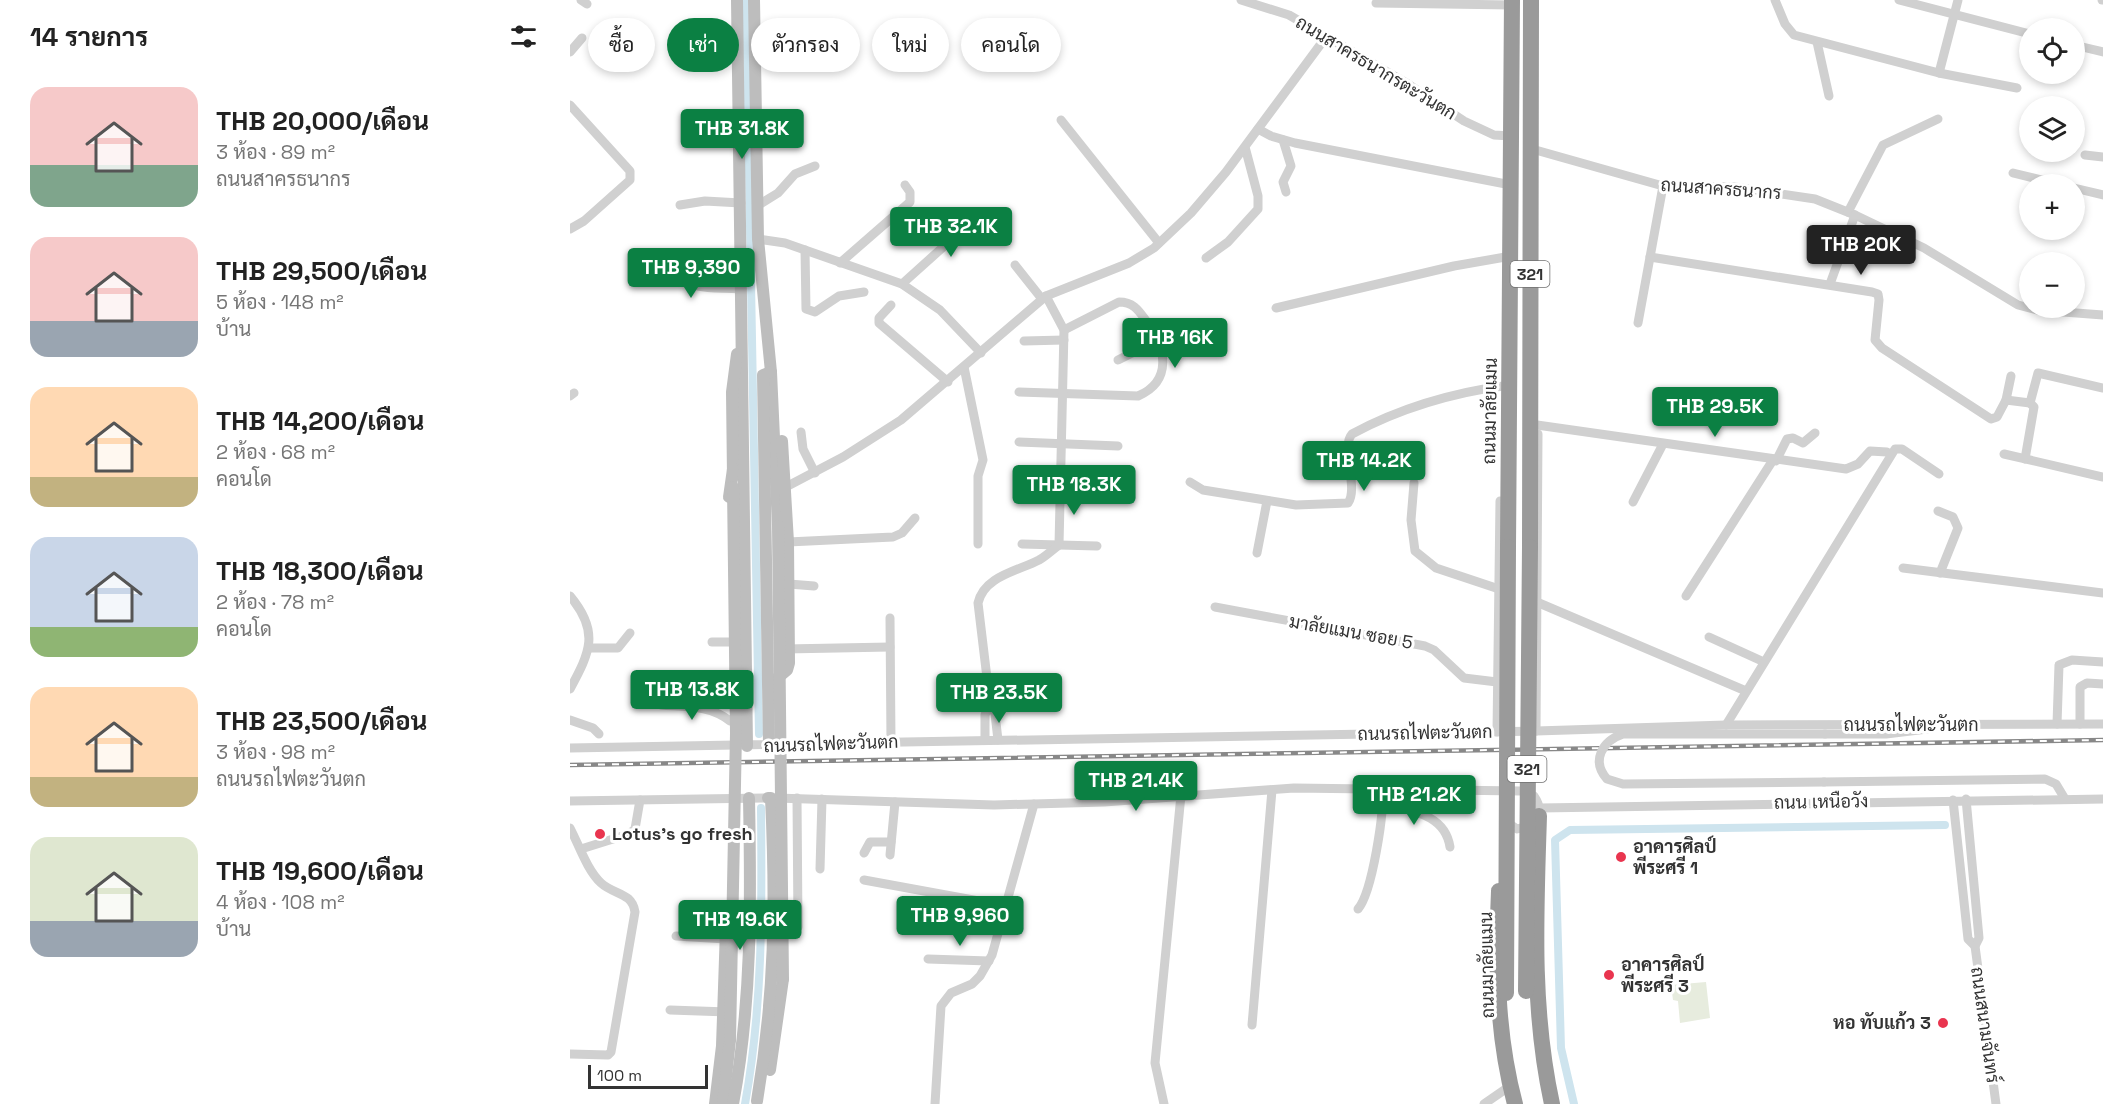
<!DOCTYPE html>
<html lang="th">
<head>
<meta charset="utf-8">
<style>
	body { margin:0; font-family:"Space Grotesk",Sarabun,sans-serif; background:#f2f2f2; color:#222; height:100vh; display:flex; flex-direction:column; font-size:22px; white-space:nowrap }
	* { box-sizing:border-box; margin:0 }
	p { font-size:20px; color:#767676 }
	.icon { flex:none; width:33px; height:33px; fill:none; stroke:currentColor; stroke-width:2; stroke-linecap:round; stroke-linejoin:round }
	.map { position:relative; flex:1; overflow:hidden }
	.panel { display:flex; flex-direction:column; background:#fff; width:570px }
	.panel>* { flex:none }
	.hud { position:absolute; left:18px; top:18px; width:570px; height:54px; display:flex; gap:12px }
	.tools { position:absolute; left:1449px; top:18px; display:grid; gap:12px }
	.tools a { display:grid; place-items:center; width:66px; height:66px; border-radius:50%; background:#fff; box-shadow:0 3px 9px #0003; font-size:30px }
	.scale { position:absolute; left:18px; bottom:15px; width:120px; box-sizing:border-box; padding-left:6px; border:3px solid #333; border-top:0; font-size:16px; line-height:21px; white-space:nowrap; color:#333; -webkit-text-stroke:4px #fff; paint-order:stroke }
	.price { position:absolute; translate:-50% -51px; padding:0 14px; border-radius:6px; background:#0b8043; color:#fff; font-size:20px; line-height:39px; filter:drop-shadow(0 2px 3px #0008) }
	.price::after { content:''; position:absolute; left:50%; top:36px; width:18px; height:14px; margin-left:-9px; background:inherit; clip-path:polygon(0 0,100% 0,50% 100%) }
	.price.current { background:#222; color:#fff }
	ul { padding:0; list-style:none }
	li { display:flex; align-items:center; gap:18px; height:150px; padding:0 30px }
	li span { display:grid; place-items:center; flex:none; width:168px; height:120px; border-radius:18px; color:#555 }
	li>.icon { margin-inline-start:auto }
	span .icon { width:72px; height:72px; fill:#fffc; stroke-width:1 }
	li b { font-size:26px }
	h2 { display:flex; justify-content:space-between; align-items:center; height:72px; padding:0 30px; font-size:26px }
	.pill { padding:0 21px; border-radius:27px; background:#fff; box-shadow:0 3px 9px #0003; font-size:21px; line-height:54px }
	.pill.current { background:#0b8043; color:#fff }
	main { display:flex; flex:1; min-height:0 }
	.map>svg:first-child { display:block }
	.garden { fill:#e7ecde }
	.lines { fill:none; stroke-linecap:round; stroke-linejoin:round }
	.canal { stroke:#cee4ee; stroke-width:8 }
	.street { stroke:#d0d0d0; stroke-width:9 }
	.secondary { stroke:#bdbdbd; stroke-width:12 }
	.highway { stroke:#9a9a9a; stroke-width:16 }
	.rail-casing { stroke:#888; stroke-width:4.5 }
	.rail { stroke:#fff; stroke-width:2; stroke-dasharray:7; stroke-linecap:butt }
	.street-bridge { stroke:#d0d0d0; stroke-width:9 }
	.secondary-bridge { stroke:#bdbdbd; stroke-width:12 }
	.highway-bridge { stroke:#9a9a9a; stroke-width:16 }
	.poi-dot { fill:#e9354f; stroke:#fff; stroke-width:2 }
	.labels { text-anchor:middle; stroke-width:6; stroke-linejoin:round; paint-order:stroke }
	.shield { fill:#fff; stroke:#707070; stroke-width:1.5 }
	.shield-label { font-size:16px; font-weight:bold; fill:#333 }
	.street-label { font-size:18px; fill:#333; stroke:#fff }
	.poi-label { font-size:18px; font-weight:bold; fill:#333; stroke:#fff; text-anchor:start }
</style>
</head>
<body>
<main>
<section class="panel">
<h2>14 รายการ<svg class="icon" aria-label="filters" viewBox="0 0 24 24"><path d="M4 7h16M4 17h16"/><circle cx="9" cy="7" r="2"/><circle cx="15" cy="17" r="2"/></svg></h2>
<ul>
<li><span style="background:linear-gradient(#f6c9c9 65%,#7fa58c 0)"><svg class="icon" aria-label="home" viewBox="0 0 24 24"><path d="M3 11l9-7 9 7M6 9v11h12V9"/></svg></span><div><b>THB 20,000/เดือน</b><p>3 ห้อง · 89 m²</p><p>ถนนสาครธนากร</p></div></li>
<li><span style="background:linear-gradient(#f6c9c9 70%,#9aa5b1 0)"><svg class="icon" aria-label="home" viewBox="0 0 24 24"><path d="M3 11l9-7 9 7M6 9v11h12V9"/></svg></span><div><b>THB 29,500/เดือน</b><p>5 ห้อง · 148 m²</p><p>บ้าน</p></div></li>
<li><span style="background:linear-gradient(#ffd9b3 75%,#c2b280 0)"><svg class="icon" aria-label="home" viewBox="0 0 24 24"><path d="M3 11l9-7 9 7M6 9v11h12V9"/></svg></span><div><b>THB 14,200/เดือน</b><p>2 ห้อง · 68 m²</p><p>คอนโด</p></div></li>
<li><span style="background:linear-gradient(#c9d6e8 75%,#8fb573 0)"><svg class="icon" aria-label="home" viewBox="0 0 24 24"><path d="M3 11l9-7 9 7M6 9v11h12V9"/></svg></span><div><b>THB 18,300/เดือน</b><p>2 ห้อง · 78 m²</p><p>คอนโด</p></div></li>
<li><span style="background:linear-gradient(#ffd9b3 75%,#c2b280 0)"><svg class="icon" aria-label="home" viewBox="0 0 24 24"><path d="M3 11l9-7 9 7M6 9v11h12V9"/></svg></span><div><b>THB 23,500/เดือน</b><p>3 ห้อง · 98 m²</p><p>ถนนรถไฟตะวันตก</p></div></li>
<li><span style="background:linear-gradient(#dfe7d0 70%,#9aa5b1 0)"><svg class="icon" aria-label="home" viewBox="0 0 24 24"><path d="M3 11l9-7 9 7M6 9v11h12V9"/></svg></span><div><b>THB 19,600/เดือน</b><p>4 ห้อง · 108 m²</p><p>บ้าน</p></div></li>
</ul>
</section>
<div class="map">
<svg width="1533" height="1104" viewBox="0 0 1533 1104">
	<rect width="100%" height="100%" fill="#fff"/>
	<path class="garden" d="M1136,982L1140,1018L1110,1023L1108,1001L1103,1000L1101,985Z"/>
	<g class="lines">
		<g class="canal">
			<path d="M176,0L189,734"/>
			<path d="M175,1104C193,1005 192,908 191,808"/>
			<path d="M1004,1104L991,1048L985,840L1000,830L1375,825"/>
		</g>
		<g class="street">
			<path d="M11,0L17,4"/>
			<path d="M671,0L719,15L838,84L894,121L924,135L941,136"/>
			<path d="M1205,0L1215,24L1224,35L1369,73L1447,88"/>
			<path d="M1329,0L1460,34"/>
			<path d="M1532,0H1533"/>
			<path d="M806,3L942,5"/>
			<path d="M1247,42L1259,96"/>
			<path d="M1504,45L1533,52"/>
			<path d="M0,52L12,38"/>
			<path d="M1369,73L1388,0"/>
			<path d="M0,105L60,171V180L14,221L0,229"/>
			<path d="M491,120L589,243"/>
			<path d="M688,129L701,136L725,143L941,185"/>
			<path d="M713,140L721,166L713,182L716,192"/>
			<path d="M962,149L1093,186L1165,187L1245,199L1285,215L1354,248L1448,305L1467,310L1533,315"/>
			<path d="M1515,155L1533,157"/>
			<path d="M1443,173L1488,184"/>
			<path d="M1504,188L1533,195"/>
			<path d="M110,205L135,201L171,203"/>
			<path d="M187,206L208,193L225,174L245,166"/>
			<path d="M1278,212L1313,145L1368,119"/>
			<path d="M188,239L215,243L332,284L370,310L411,353"/>
			<path d="M235,250L236,309L245,312L269,296L294,292"/>
			<path d="M1080,257L1302,292L1308,294L1309,300L1305,340L1312,348L1421,419L1427,417L1436,400L1460,403"/>
			<path d="M636,258L658,242L688,209V196L675,147"/>
			<path d="M111,259C112,265 111,273 113,278C118,290 160,288 172,289"/>
			<path d="M270,263L340,202V192L335,185"/>
			<path d="M445,265L472,299"/>
			<path d="M332,284L411,213"/>
			<path d="M1260,284L1285,215"/>
			<path d="M321,305L309,318V323L378,382"/>
			<path d="M706,308L884,266L941,256"/>
			<path d="M1068,323L1093,186"/>
			<path d="M454,341L494,340"/>
			<path d="M548,360L590,339"/>
			<path d="M394,367L413,460L408,476V544"/>
			<path d="M449,392L568,396C603,381 596,347 577,322C569,311 564,302 549,302L494,330"/>
			<path d="M0,396L4,393"/>
			<path d="M1436,400L1441,376"/>
			<path d="M960,424L1276,469L1288,464L1300,451L1317,452"/>
			<path d="M231,432L233,449L245,473"/>
			<path d="M449,442L548,446"/>
			<path d="M1434,454L1533,477"/>
			<path d="M1455,459L1464,407L1460,403L1468,373L1533,388"/>
			<path d="M1206,461L1217,439L1223,438L1233,443L1245,433"/>
			<path d="M620,482L633,490L726,505L778,503C789,488 770,447 782,434C830,408 886,392 940,385"/>
			<path d="M844,483L841,520L845,551L866,568L929,589"/>
			<path d="M212,489L273,457L331,420L476,296L559,263L584,248L621,213L656,172L756,37"/>
			<path d="M449,494L535,496"/>
			<path d="M1063,502L1093,444"/>
			<path d="M1368,511L1383,517L1388,528L1370,573"/>
			<path d="M218,542L323,537L332,533L345,518"/>
			<path d="M452,544L527,546"/>
			<path d="M687,553L697,501"/>
			<path d="M1333,568L1533,593"/>
			<path d="M219,584L244,586"/>
			<path d="M0,596C30,632 20,652 0,689"/>
			<path d="M1116,596L1203,460"/>
			<path d="M969,603L1176,691"/>
			<path d="M645,607L855,646L864,650L894,678L927,682"/>
			<path d="M320,618L321,742"/>
			<path d="M1139,637L1194,662"/>
			<path d="M142,642H170"/>
			<path d="M19,648H48L60,633"/>
			<path d="M215,649L320,647"/>
			<path d="M91,705C116,707 140,705 160,721"/>
			<path d="M0,720L23,728L29,734"/>
			<path d="M1487,724L1489,665L1502,660L1533,662"/>
			<path d="M1510,724V687L1517,683L1533,684"/>
			<path d="M1156,725L1325,449H1332L1369,474"/>
			<path d="M966,731L968,434"/>
			<path d="M927,732L930,501"/>
			<path d="M1255,734H1316L1357,729"/>
			<path d="M415,740V715L420,703"/>
			<path d="M428,740L425,714L420,703L408,603C414,576 448,571 469,560C476,556 482,550 489,545L494,330L476,296"/>
			<path d="M0,748L966,731L1156,725L1533,724"/>
			<path d="M1254,782L1475,779L1486,784L1495,799"/>
			<path d="M206,798L424,805L534,802L724,788L951,791L964,796C971,806 971,816 962,825L947,829L935,821"/>
			<path d="M227,798L228,927"/>
			<path d="M1383,800L1398,939L1405,946L1409,938L1396,799"/>
			<path d="M0,801L198,798"/>
			<path d="M814,804C842,811 875,814 880,847"/>
			<path d="M970,808L1533,799"/>
			<path d="M0,828C9,845 17,870 31,883C44,895 62,892 65,912L41,1052L38,1055L0,1054"/>
			<path d="M11,849L59,834L65,829L70,800"/>
			<path d="M294,853L300,842H321"/>
			<path d="M320,855L325,802"/>
			<path d="M250,869L252,799"/>
			<path d="M294,880L436,906"/>
			<path d="M788,909C802,893 815,811 812,789"/>
			<path d="M106,936L156,939"/>
			<path d="M1405,946L1426,1104"/>
			<path d="M358,959L419,961"/>
			<path d="M100,1010L158,1012"/>
			<path d="M682,1025L702,790"/>
			<path d="M365,1104L371,1006L381,993L402,984L410,976L422,955L464,804"/>
			<path d="M594,1104L585,1063L611,795"/>
			<path d="M914,1104L940,1086"/>
		</g>
		<g class="secondary">
			<path d="M167,0L177,746"/>
			<path d="M184,0L188,239L201,372L208,526"/>
			<path d="M163,477L162,392L167,354"/>
			<path d="M159,497L163,469"/>
			<path d="M204,681L217,670L219,663L218,542L212,441"/>
			<path d="M199,745L193,375L201,372"/>
			<path d="M200,1070L213,979"/>
			<path d="M187,1101C205,995 206,905 201,798H198"/>
			<path d="M145,1104L152,1046L156,929"/>
			<path d="M153,1104L160,1040"/>
			<path d="M163,1104C182,1002 181,902 179,798"/>
		</g>
		<g class="highway">
			<path d="M938,547L942,0"/>
			<path d="M960,547L961,0"/>
			<path d="M969,816C966,913 961,1008 982,1104"/>
			<path d="M929,891C926,964 926,1033 945,1104"/>
		</g>
		<defs>
			<path id="rail" d="M0,765L1533,740"/>
		</defs>
		<use href="#rail" class="rail-casing"/>
		<use href="#rail" class="rail"/>
		<path class="street-bridge" d="M1254,782L1053,784L1037,779C1021,761 1032,741 1053,734H1255"/>
		<g class="secondary-bridge">
			<path d="M208,526L213,979"/>
			<path d="M160,1040L166,733L163,487"/>
		</g>
		<g class="highway-bridge">
			<path d="M956,991L960,547"/>
			<path d="M936,993L938,547"/>
		</g>
	</g>
	<g class="poi-dot">
		<circle cx="30" cy="834" r="6"/>
		<circle cx="1051" cy="857" r="6"/>
		<circle cx="1039" cy="975" r="6"/>
		<circle cx="1373" cy="1023" r="6"/>
	</g>
	<g class="labels">
		<g class="shield">
			<rect x="940.5" y="261" width="39" height="26" rx="4.5"/>
			<rect x="937.5" y="756" width="39" height="26" rx="4.5"/>
		</g>
		<g class="shield-label">
			<text x="960" y="280">321</text>
			<text x="957" y="775">321</text>
		</g>
		<g class="street-label">
			<text transform="translate(806 68) rotate(31)" y="6">ถนนสาครธนากรตะวันตก</text>
			<text transform="translate(1151 189) rotate(4)" y="6">ถนนสาครธนากร</text>
			<text transform="translate(920 411) rotate(-89)" y="6">ถนนมาลัยแมน</text>
			<text transform="translate(781 632) rotate(10)" y="6">มาลัยแมน ซอย 5</text>
			<text x="1341" y="731">ถนนรถไฟตะวันตก</text>
			<text transform="translate(855 733) rotate(-1)" y="6">ถนนรถไฟตะวันตก</text>
			<text transform="translate(261 744) rotate(-2)" y="6">ถนนรถไฟตะวันตก</text>
			<text transform="translate(1251 802) rotate(-1)" y="6">ถนน เหนือวัง</text>
			<text transform="translate(917 965) rotate(-91)" y="6">ถนนมาลัยแมน</text>
			<text transform="translate(1415 1025) rotate(82)" y="6">ถนนสนามจันทร์</text>
		</g>
		<g class="poi-label">
			<text x="42" y="840">Lotus's go fresh</text>
			<text x="1063" y="853">อาคารศิลป์<tspan x="1063" dy="21">พีระศรี 1</tspan></text>
			<text x="1051" y="971">อาคารศิลป์<tspan x="1051" dy="21">พีระศรี 3</tspan></text>
			<text x="1361" y="1029" text-anchor="end">หอ ทับแก้ว 3</text>
		</g>
	</g>
</svg>
<div class="tools">
<a><svg class="icon" aria-label="locate" viewBox="0 0 24 24"><circle cx="12" cy="12" r="6"/><path d="M12 2v4M12 18v4M2 12h4M18 12h4"/></svg></a>
<a><svg class="icon" aria-label="layers" viewBox="0 0 24 24"><path d="M12 4l9 5-9 5-9-5zM3 14l9 5 9-5"/></svg></a>
<a>+</a>
<a>−</a>
</div>
<div class="scale">100 m</div>
<b class="price" style="left:172px;top:160px">THB 31.8K</b>
<b class="price" style="left:381px;top:258px">THB 32.1K</b>
<b class="price current" style="left:1291px;top:276px">THB 20K</b>
<b class="price" style="left:121px;top:299px">THB 9,390</b>
<b class="price" style="left:605px;top:369px">THB 16K</b>
<b class="price" style="left:1145px;top:438px">THB 29.5K</b>
<b class="price" style="left:794px;top:492px">THB 14.2K</b>
<b class="price" style="left:504px;top:516px">THB 18.3K</b>
<b class="price" style="left:122px;top:721px">THB 13.8K</b>
<b class="price" style="left:429px;top:724px">THB 23.5K</b>
<b class="price" style="left:566px;top:812px">THB 21.4K</b>
<b class="price" style="left:844px;top:826px">THB 21.2K</b>
<b class="price" style="left:390px;top:947px">THB 9,960</b>
<b class="price" style="left:170px;top:951px">THB 19.6K</b>
<div class="hud">
<a class="pill">ซื้อ</a>
<a class="pill current">เช่า</a>
<a class="pill">ตัวกรอง</a>
<a class="pill">ใหม่</a>
<a class="pill">คอนโด</a>
</div>
</div>
</main>
</body>
</html>
